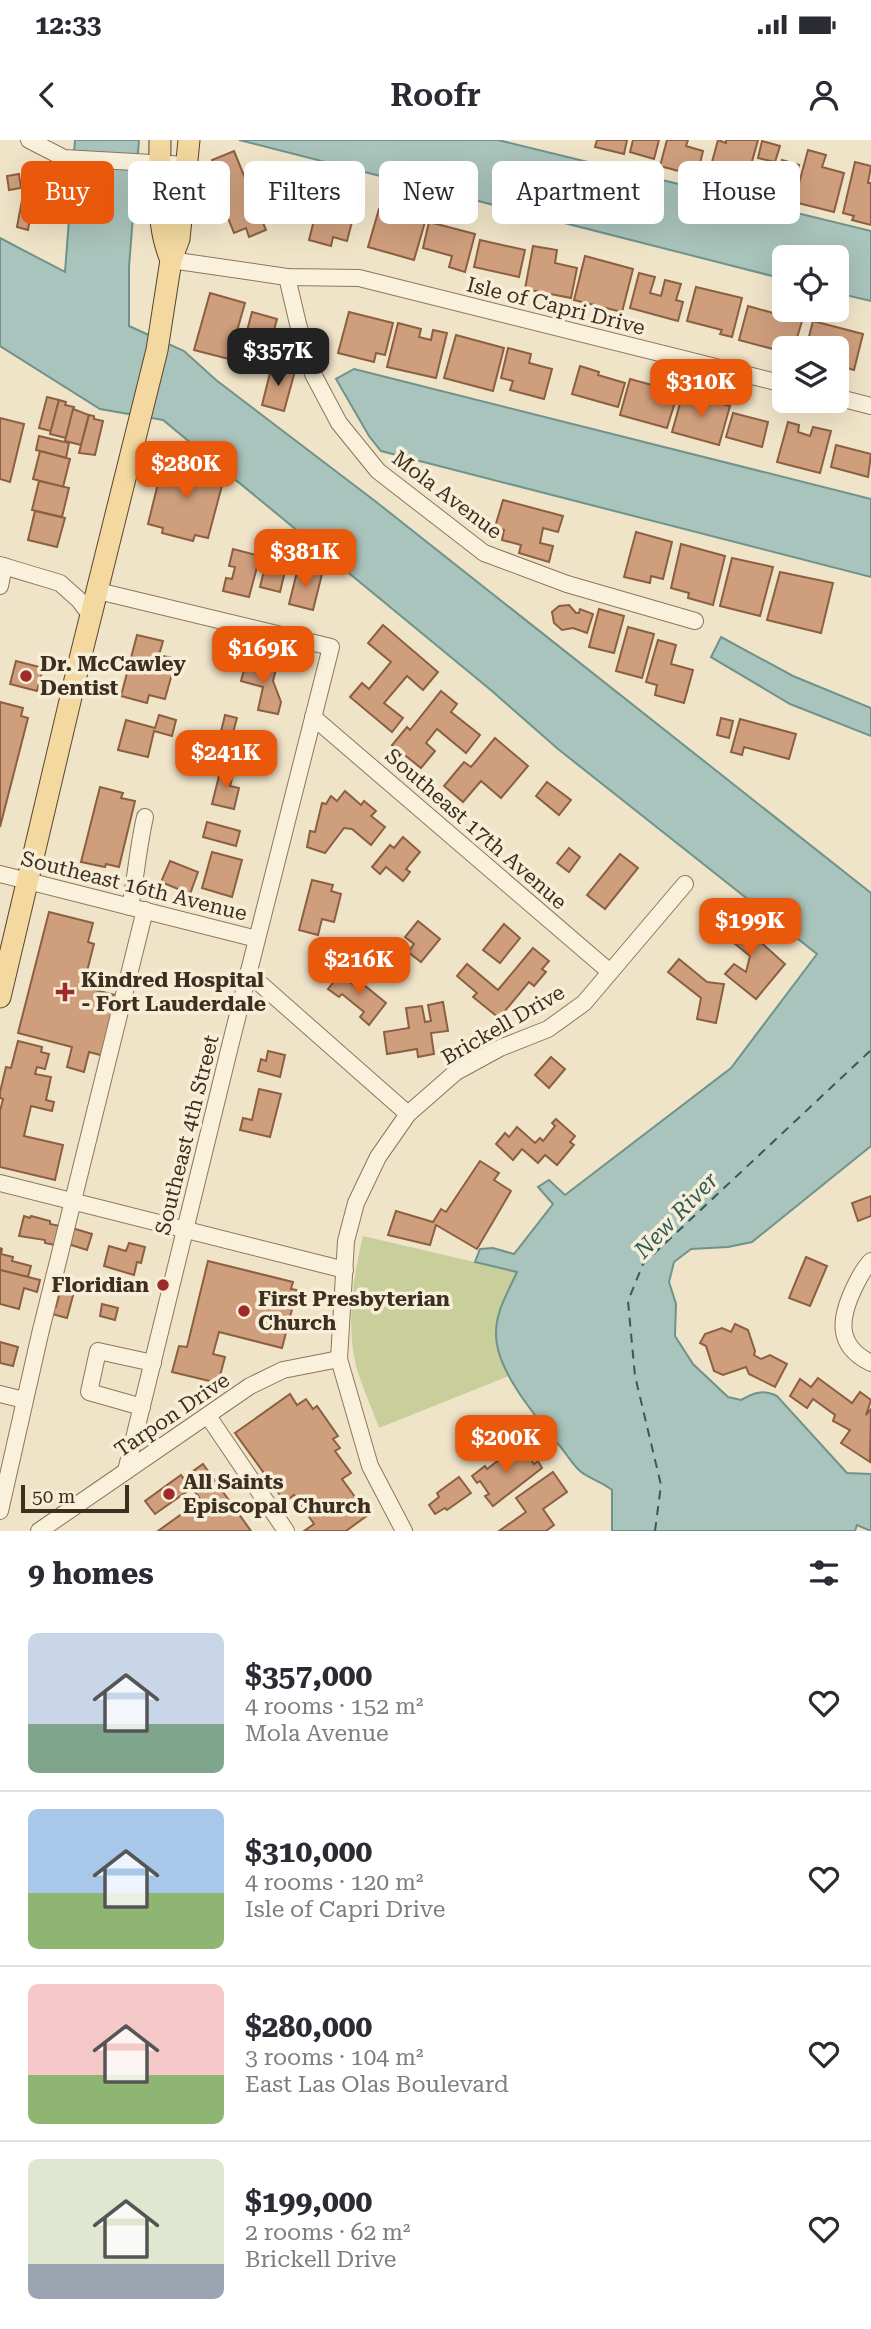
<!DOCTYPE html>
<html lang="en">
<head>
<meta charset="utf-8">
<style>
	body { margin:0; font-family:"Roboto Serif",serif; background:#f2f2f3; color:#2b2b33; height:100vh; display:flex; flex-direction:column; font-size:26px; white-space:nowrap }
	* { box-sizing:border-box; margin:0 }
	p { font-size:23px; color:#7c7c81 }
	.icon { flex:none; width:38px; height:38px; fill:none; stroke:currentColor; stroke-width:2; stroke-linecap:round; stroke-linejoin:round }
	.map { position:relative; height:1391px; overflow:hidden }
	.side { display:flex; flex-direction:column; background:#fff; flex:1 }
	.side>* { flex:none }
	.top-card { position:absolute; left:21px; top:21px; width:830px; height:63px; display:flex; gap:14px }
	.buttons { position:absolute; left:772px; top:105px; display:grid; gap:14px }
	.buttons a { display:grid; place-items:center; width:77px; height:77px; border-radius:10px; background:#fff; box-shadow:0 7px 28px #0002; font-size:35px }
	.scale { position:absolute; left:21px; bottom:18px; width:108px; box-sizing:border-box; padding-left:7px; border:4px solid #3d2e20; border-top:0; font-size:19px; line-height:24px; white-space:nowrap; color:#3d2e20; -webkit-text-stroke:5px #f7eed8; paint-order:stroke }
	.price { position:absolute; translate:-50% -60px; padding:0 16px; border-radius:14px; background:#ea580c; color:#fff; font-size:23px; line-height:46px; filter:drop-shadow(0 2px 4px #0008) }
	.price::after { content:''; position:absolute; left:50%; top:42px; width:21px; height:16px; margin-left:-10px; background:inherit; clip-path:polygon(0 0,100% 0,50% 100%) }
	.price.current { background:#222; color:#fff }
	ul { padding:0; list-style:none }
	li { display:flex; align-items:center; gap:21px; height:175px; padding:0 28px }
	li+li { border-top:2px solid #e1e1e2 }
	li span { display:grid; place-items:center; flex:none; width:196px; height:140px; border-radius:10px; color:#555 }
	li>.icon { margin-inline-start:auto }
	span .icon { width:84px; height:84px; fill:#fffc; stroke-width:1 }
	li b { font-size:30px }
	h2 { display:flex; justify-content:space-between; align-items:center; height:84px; padding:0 28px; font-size:30px }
	.chip { padding:0 24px; border-radius:10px; background:#fff; box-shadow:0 7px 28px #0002; font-size:24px; line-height:63px }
	.chip.current { background:#ea580c; color:#fff }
	.status { display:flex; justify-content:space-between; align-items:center; height:49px; padding:0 35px; background:#fff; direction:ltr }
	.status svg { height:19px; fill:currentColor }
	header { display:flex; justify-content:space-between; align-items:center; height:91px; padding:0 28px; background:#fff; font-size:32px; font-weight:600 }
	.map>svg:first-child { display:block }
	.green { fill:#c9cf9b }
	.water { fill:#a9c4bc; stroke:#6f938a; stroke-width:2 }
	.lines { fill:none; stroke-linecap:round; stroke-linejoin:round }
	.ferry { stroke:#2f5d5a; stroke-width:2; stroke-dasharray:9 7; stroke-linecap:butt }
	.building { fill:#cf9f7d; stroke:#8d5f41; stroke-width:2 }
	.minor-casing { stroke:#8d765c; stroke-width:18 }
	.major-casing { stroke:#5b4430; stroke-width:23 }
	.minor { stroke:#faf1dc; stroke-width:16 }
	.major { stroke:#f3d9a0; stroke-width:21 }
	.poi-dot { fill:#9e2a2b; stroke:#f7eed8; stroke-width:2.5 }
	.labels { text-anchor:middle; stroke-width:7; stroke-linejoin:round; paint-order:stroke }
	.street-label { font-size:21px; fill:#3d2e20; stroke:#f7eed8 }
	.poi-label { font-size:21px; font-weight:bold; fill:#3d2e20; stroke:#f7eed8; text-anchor:start }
	.water-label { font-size:23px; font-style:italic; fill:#2f5d5a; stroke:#f7eed8 }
</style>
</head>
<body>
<div class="status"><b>12:33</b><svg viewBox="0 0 49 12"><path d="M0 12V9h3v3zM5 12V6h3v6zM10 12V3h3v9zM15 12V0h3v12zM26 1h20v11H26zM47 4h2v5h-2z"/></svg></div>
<header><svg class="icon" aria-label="back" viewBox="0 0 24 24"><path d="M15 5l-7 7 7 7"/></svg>Roofr<svg class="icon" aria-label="person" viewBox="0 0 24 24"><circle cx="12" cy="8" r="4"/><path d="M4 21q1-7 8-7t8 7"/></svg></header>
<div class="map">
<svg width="871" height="1391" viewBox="0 0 871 1391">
	<rect width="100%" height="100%" fill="#f0e4c8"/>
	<path class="green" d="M363,1096L517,1132L498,1173V1209L509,1236L379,1288C372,1268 362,1247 356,1226C346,1184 353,1137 363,1096Z"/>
	<g class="water">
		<path d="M75,0H139L129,127V186L184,211L216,240L375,361L871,753V1006L752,1102L728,1107L691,1109L674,1122L669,1142L676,1164L675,1196L693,1224L728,1257L741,1260C754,1253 762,1249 777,1256L847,1333L871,1334V1391L857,1385L855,1391H612V1350C602,1342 588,1338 580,1331C572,1324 566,1313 559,1305C537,1278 495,1230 496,1193C496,1171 508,1152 517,1132L475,1122L480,1109L493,1108L514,1114L553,1064L538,1047L549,1040L565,1055L731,928L817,814L558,609L492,551L163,280L100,269L0,206V98L65,132Z"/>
		<path d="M239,0H498L871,91V161L837,153L836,117H784V139Z"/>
		<path d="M354,229L871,359V437L381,311L369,296L336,239Z"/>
		<path d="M721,497L793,536L871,568V596L790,564L711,517Z"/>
	</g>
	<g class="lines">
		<path class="ferry" d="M655,1391L661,1345L635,1236L628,1161L643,1124L871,910"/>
	</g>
	<g class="building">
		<path d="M597,0H627L624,14L595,7Z"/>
		<path d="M633,0H659L654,19L630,12Z"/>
		<path d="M667,0H688L686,6L703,11L697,36L660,26Z"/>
		<path d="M718,0L726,3V0H758L746,43L709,33Z"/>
		<path d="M762,1L780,6L775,22L758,18Z"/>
		<path d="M808,10L826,15L822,27L844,33L834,72L794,62Z"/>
		<path d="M234,11L266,90L249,97L246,88L234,93L210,33L216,30L212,20Z"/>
		<path d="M782,20L799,25L789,61L749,51L755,29L778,35Z"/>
		<path d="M855,22L871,26L868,43H871V85L852,80L854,76L843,73Z"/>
		<path d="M19,34L21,48L9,50L7,36Z"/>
		<path d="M25,44L54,49L49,82L30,78L28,90L17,87Z"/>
		<path d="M317,68L353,78L347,101L333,97L331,106L309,100Z"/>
		<path d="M379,69L425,82L414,120L368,107Z"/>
		<path d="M429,82L475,94L465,132L449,127L452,116L423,108Z"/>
		<path d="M480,100L525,110L519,137L474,127Z"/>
		<path d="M533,106L557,110L555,123L577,128L571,158L525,149Z"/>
		<path d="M585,116L633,129L622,172L574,160Z"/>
		<path d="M639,133L655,137L650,153L661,156L665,140L681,144L676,160L683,162L678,181L630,168Z"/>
		<path d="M696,147L742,158L732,197L720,194L722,190L687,181Z"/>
		<path d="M210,153L245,163L229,219L194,210Z"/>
		<path d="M748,166L802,181L794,208H784V212L739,200Z"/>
		<path d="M252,172L277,179L264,228L239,221Z"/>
		<path d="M349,172L393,183L385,215L376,213L374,222L338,213Z"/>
		<path d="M813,181L863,194L854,230L836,225V208H806Z"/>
		<path d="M398,183L421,189L419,197L431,200L433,190L447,193L436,238L387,227Z"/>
		<path d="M456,195L504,208L493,251L444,238Z"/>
		<path d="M508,208L531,214L529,223L552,229L544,259L510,250L513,241L501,238Z"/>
		<path d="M272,225L295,231L284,271L262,265Z"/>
		<path d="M580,226L599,232L598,235L625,243L618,267L572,254Z"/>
		<path d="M630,239L678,252L667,288L620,275Z"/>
		<path d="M683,253L730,266L719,305L672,292Z"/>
		<path d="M47,257L59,260L51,291L39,288Z"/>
		<path d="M59,260L66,262L65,265L74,267L66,298L50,294Z"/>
		<path d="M73,269L89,275L81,305L65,301Z"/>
		<path d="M733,273L768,282L762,307L726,297Z"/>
		<path d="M89,275L94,276V279L103,281L95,315L79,313Z"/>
		<path d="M0,278L24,284L10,342L0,339Z"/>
		<path d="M788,282L799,285L798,292L810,296L813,287L831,291L820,333L777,322Z"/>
		<path d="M39,296L69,303L66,318L36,310Z"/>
		<path d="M836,305L871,314L868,337L831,327Z"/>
		<path d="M40,311L70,319L63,347L33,339Z"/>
		<path d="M179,321L211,329L210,334L224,338L208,398L195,395L193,401L162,393L163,388L148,384L163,323L177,327Z"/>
		<path d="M39,341L69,348L62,377L32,370Z"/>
		<path d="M503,360L563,376L558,392L543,388L540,403L553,406L549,422L519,413L521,405L502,400L504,390L495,387Z"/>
		<path d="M35,371L65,378L57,407L28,400Z"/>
		<path d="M636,392L672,402L663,439L651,436L650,443L624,437Z"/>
		<path d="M681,404L725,416L713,465L688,458L689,453L671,448Z"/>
		<path d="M233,409L260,416L249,457L223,451L226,438L232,439L235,427L229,426Z"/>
		<path d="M267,418L287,423L280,452L260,447Z"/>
		<path d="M732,418L773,427L760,476L720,466Z"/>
		<path d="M298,428L322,434L313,470L289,464Z"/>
		<path d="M780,432L833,443L821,493L767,480Z"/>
		<path d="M569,465L576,473H579L580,469L593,474L587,493L573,488L562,490L554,483L552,472L559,466Z"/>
		<path d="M599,469L624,476L614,513L589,507Z"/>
		<path d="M383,485L438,532L423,550L407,536L384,563L403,578L392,592L350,557L362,543L369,549L391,522L368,503Z"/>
		<path d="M628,487L654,494L642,538L616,531Z"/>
		<path d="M137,495L163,501L159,515L176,519L165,559L149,555L147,563L121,556Z"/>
		<path d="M658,500L676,505L671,524L693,530L684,563L655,555L657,545L646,542Z"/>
		<path d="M16,521L43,528L37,551L10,544Z"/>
		<path d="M246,522L276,529L273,541L281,562L278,574L258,570L263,547L241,541Z"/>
		<path d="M441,551L457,564L451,572L480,595L466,613L437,589L426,603L435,611L421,628L392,605L407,587L410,590Z"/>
		<path d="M0,562L23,568L21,576L28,578L0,687Z"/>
		<path d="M159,575L176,580L172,596L154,591L148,617L118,610L126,580L155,588Z"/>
		<path d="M225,575L237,578L228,611L217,608Z"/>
		<path d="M721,578L733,581L729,598L717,595Z"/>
		<path d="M740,579L796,594L789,619L744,607L742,615L731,612Z"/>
		<path d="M495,598L528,626L501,658L481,641L463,662L444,646L464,622L471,627Z"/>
		<path d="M226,625L235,627L230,646L239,648L234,669L212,664L219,636L223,637Z"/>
		<path d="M547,642L571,660L559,675L536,656Z"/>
		<path d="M100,647L123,653L121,658L135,661L119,727L106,724L105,727L81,722Z"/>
		<path d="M345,651L361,665L364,661L376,671L371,676L385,687L371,705L352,689L344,688L325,713L307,707L310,691L315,692L322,663L326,664L331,656L337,661Z"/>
		<path d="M207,682L240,691L236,706L203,697Z"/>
		<path d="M403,697L420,712L406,729L410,732L403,741L386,727L380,734L372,727L390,705L394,708Z"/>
		<path d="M569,708L580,717L569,732L557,723Z"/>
		<path d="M212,712L242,720L232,757L202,748Z"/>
		<path d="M620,714L638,728L605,769L587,755Z"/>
		<path d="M170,721L198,732L190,754L161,742Z"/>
		<path d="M312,740L333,745L331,751L341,754L334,782L322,779L318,795L299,790Z"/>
		<path d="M725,770L785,824L756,859L725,834L734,824L746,832L750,816L723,794L725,791L714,782Z"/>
		<path d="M49,772L93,783L88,802L94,804L83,847L119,856L104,916L89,912L84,932L67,927L72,907L18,893Z"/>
		<path d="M418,781L440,799L421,822L408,812L414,804L405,797Z"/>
		<path d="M504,784L520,798L500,823L483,810Z"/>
		<path d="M533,808L549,821L542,829L546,832L534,846L529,842L499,878L473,857L477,853L457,836L467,824L498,850Z"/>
		<path d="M679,819L707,842L724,844L716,883L697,879L701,858L668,832Z"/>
		<path d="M340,834L355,846L359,841L386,863L369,885L360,877L364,872L342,854L339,857L328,849Z"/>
		<path d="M443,862L448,891L431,893L434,914L418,917L417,909L387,914L384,892L409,888L406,868L422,866L425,882L431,881L428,865Z"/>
		<path d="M18,901L42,907L41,912L49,914L45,929L37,927L35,934L51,937L46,960L54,962L52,971L31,966L24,996L63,1005L55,1040L0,1027V971L3,959L0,958V952L6,927L11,928Z"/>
		<path d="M268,911L285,915L280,937L258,931L261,919L266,921Z"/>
		<path d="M551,917L565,929L549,948L535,935Z"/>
		<path d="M259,949L281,954L270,997L240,990L243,978L252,980Z"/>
		<path d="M556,979L575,996L570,1002L574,1005L557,1025L545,1015L538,1023L522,1009L513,1020L496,1004L505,993L509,997L517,987L535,1003L540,998L543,1001L555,986L552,983Z"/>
		<path d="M480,1021L499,1033L494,1040L511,1051L477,1109L436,1085L430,1105L388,1095L396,1071L433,1082L441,1069L446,1072Z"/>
		<path d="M871,1056V1076L858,1081L852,1063Z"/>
		<path d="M24,1076L30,1078L31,1076L50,1081V1084L60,1086L55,1105L45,1103V1100L19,1096Z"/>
		<path d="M72,1088L92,1094L87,1110L68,1104Z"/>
		<path d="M129,1103L145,1107L141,1123L137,1122L134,1135L104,1126L109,1106L126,1111Z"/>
		<path d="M0,1108L2,1109L1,1114L13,1117L12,1121L31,1126L28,1137L0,1130Z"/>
		<path d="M806,1117L827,1126L810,1166L789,1158Z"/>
		<path d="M208,1121L293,1142L291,1149L297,1150L282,1208L219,1192L213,1214L225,1217L218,1243L172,1232L179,1206L187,1207Z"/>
		<path d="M0,1130L40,1140L37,1152L24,1148L19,1169L0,1164Z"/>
		<path d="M61,1148L74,1152L67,1178L52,1174L53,1166L56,1167Z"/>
		<path d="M102,1164L118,1168L115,1180L100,1176Z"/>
		<path d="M735,1184L748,1190L755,1211L754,1215L761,1219L770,1215L787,1224L775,1247L749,1234L746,1227L723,1235L714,1231L706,1206L700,1203L705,1194L722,1188L731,1192Z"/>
		<path d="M0,1202L18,1207L13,1226L0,1223Z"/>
		<path d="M818,1238L852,1263L860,1252L871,1260L866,1275L871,1269L870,1322L841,1303L850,1290L833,1281L835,1275L813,1259L807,1268L790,1256L800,1239L811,1247Z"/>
		<path d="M290,1254L297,1265L306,1259L313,1269L317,1266L338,1296L333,1299L340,1308L335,1311L351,1333L342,1339L368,1375L346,1391H304L314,1384L294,1355L285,1362L235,1293Z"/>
		<path d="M516,1307L525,1320L529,1317L534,1324L538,1321L542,1328L493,1366L485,1356L489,1354L480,1341L477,1343L472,1336L485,1326L487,1329Z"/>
		<path d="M203,1324L251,1391H158L201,1360L192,1348L155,1374L145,1361L181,1335L183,1338Z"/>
		<path d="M553,1332L567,1352L543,1369L554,1385L546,1391H499L526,1372L516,1358Z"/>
		<path d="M459,1337L471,1353L447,1370L445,1368L435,1374L429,1365L439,1357L437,1353Z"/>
	</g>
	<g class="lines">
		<defs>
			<g id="minor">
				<path d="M29,0L64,18L187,25"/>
				<path d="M171,120L287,137L359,138L784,244"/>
				<path d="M287,137L298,184L313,234L339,283L378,331L484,413L567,444L695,481"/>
				<path d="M836,257L871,266"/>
				<path d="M0,425L60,443L79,460L91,476"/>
				<path d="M0,446L4,426"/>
				<path d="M98,451L331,507L231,902L126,1331"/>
				<path d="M313,577L610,832"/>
				<path d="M0,734L257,799"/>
				<path d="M130,767C136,737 138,707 145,677"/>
				<path d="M248,833L408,974"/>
				<path d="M0,1043L345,1130"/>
				<path d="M871,1121C864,1128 860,1136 856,1144C840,1176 834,1205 871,1223"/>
				<path d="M0,1254L24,1260"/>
				<path d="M142,1267L89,1252L98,1211L153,1223"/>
				<path d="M208,1276L286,1391"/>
				<path d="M0,1371L40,1194L145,770"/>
				<path d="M39,1391L250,1246L283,1230L339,1219"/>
				<path d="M404,1391L370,1326L339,1219L346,1101L356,1063L378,1017L408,974L456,932L500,908L548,889L584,863L685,744"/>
			</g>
			<g id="major">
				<path d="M160,0C160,40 155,83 171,120"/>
				<path d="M0,857L79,523L157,210L171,120L179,99L189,0"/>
			</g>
		</defs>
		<use href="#minor" class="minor-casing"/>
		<use href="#major" class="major-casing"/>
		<use href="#minor" class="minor"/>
		<use href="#major" class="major"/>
	</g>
	<g class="poi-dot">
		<circle cx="26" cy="536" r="7"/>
		<path d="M61.5 841.5h7v7h7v7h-7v7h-7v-7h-7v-7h7z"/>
		<circle cx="163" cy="1145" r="7"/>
		<circle cx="244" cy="1171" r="7"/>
		<circle cx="169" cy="1354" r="7"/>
	</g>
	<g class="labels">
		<g class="street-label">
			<text transform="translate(556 166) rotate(14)" y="7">Isle of Capri Drive</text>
			<text transform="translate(447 355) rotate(37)" y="7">Mola Avenue</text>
			<text transform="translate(476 689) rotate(41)" y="7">Southeast 17th Avenue</text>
			<text transform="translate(134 746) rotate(14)" y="7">Southeast 16th Avenue</text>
			<text transform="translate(503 885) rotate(-30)" y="7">Brickell Drive</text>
			<text transform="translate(187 995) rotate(-76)" y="7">Southeast 4th Street</text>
			<text transform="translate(172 1275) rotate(-34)" y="7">Tarpon Drive</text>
		</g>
		<g class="poi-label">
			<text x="40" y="531">Dr. McCawley<tspan x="40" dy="24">Dentist</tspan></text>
			<text x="81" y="847">Kindred Hospital<tspan x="81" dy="24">- Fort Lauderdale</tspan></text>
			<text x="149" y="1152" text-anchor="end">Floridian</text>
			<text x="258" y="1166">First Presbyterian<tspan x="258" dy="24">Church</tspan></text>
			<text x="183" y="1349">All Saints<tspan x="183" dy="24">Episcopal Church</tspan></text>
		</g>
		<g class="water-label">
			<text transform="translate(676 1075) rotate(-46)" y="8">New River</text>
		</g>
	</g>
</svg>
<div class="buttons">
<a><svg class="icon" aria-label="locate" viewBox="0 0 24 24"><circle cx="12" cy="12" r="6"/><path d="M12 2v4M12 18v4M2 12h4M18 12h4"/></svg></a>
<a><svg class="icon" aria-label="layers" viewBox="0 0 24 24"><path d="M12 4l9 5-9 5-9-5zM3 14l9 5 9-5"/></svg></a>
</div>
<div class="scale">50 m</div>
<b class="price current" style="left:278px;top:248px">$357K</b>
<b class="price" style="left:701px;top:279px">$310K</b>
<b class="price" style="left:186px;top:361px">$280K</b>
<b class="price" style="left:305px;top:449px">$381K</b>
<b class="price" style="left:263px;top:546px">$169K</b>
<b class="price" style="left:226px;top:650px">$241K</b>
<b class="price" style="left:750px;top:818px">$199K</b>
<b class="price" style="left:359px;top:857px">$216K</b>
<b class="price" style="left:506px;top:1335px">$200K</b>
<div class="top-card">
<a class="chip current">Buy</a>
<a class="chip">Rent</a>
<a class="chip">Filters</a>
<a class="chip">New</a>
<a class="chip">Apartment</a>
<a class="chip">House</a>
</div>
</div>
<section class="side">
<h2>9 homes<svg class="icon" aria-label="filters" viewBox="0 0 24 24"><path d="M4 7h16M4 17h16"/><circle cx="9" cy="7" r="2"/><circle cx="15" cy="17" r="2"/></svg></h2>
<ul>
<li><span style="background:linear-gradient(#c9d6e8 65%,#7fa58c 0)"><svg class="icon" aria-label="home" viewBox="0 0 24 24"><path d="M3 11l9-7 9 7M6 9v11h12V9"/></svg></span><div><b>$357,000</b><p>4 rooms · 152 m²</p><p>Mola Avenue</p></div><svg class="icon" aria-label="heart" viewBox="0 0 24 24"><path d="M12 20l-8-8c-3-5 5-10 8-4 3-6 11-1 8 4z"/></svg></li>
<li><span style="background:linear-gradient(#a9c7e8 60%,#8fb573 0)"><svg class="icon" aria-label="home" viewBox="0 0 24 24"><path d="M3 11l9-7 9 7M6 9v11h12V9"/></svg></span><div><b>$310,000</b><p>4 rooms · 120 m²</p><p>Isle of Capri Drive</p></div><svg class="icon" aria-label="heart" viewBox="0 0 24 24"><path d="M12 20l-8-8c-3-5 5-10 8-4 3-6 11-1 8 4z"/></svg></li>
<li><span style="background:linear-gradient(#f6c9c9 65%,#8fb573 0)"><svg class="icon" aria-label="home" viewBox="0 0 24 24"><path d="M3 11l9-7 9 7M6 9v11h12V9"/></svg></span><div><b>$280,000</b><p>3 rooms · 104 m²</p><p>East Las Olas Boulevard</p></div><svg class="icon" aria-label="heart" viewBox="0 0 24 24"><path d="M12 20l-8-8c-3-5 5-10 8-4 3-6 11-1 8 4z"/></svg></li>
<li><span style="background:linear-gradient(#dfe7d0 75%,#9aa5b1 0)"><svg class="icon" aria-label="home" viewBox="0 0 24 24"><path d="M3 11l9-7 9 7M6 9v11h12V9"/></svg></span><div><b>$199,000</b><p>2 rooms · 62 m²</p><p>Brickell Drive</p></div><svg class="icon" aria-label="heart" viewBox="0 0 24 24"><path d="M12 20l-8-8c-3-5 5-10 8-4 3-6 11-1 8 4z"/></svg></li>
</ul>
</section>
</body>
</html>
